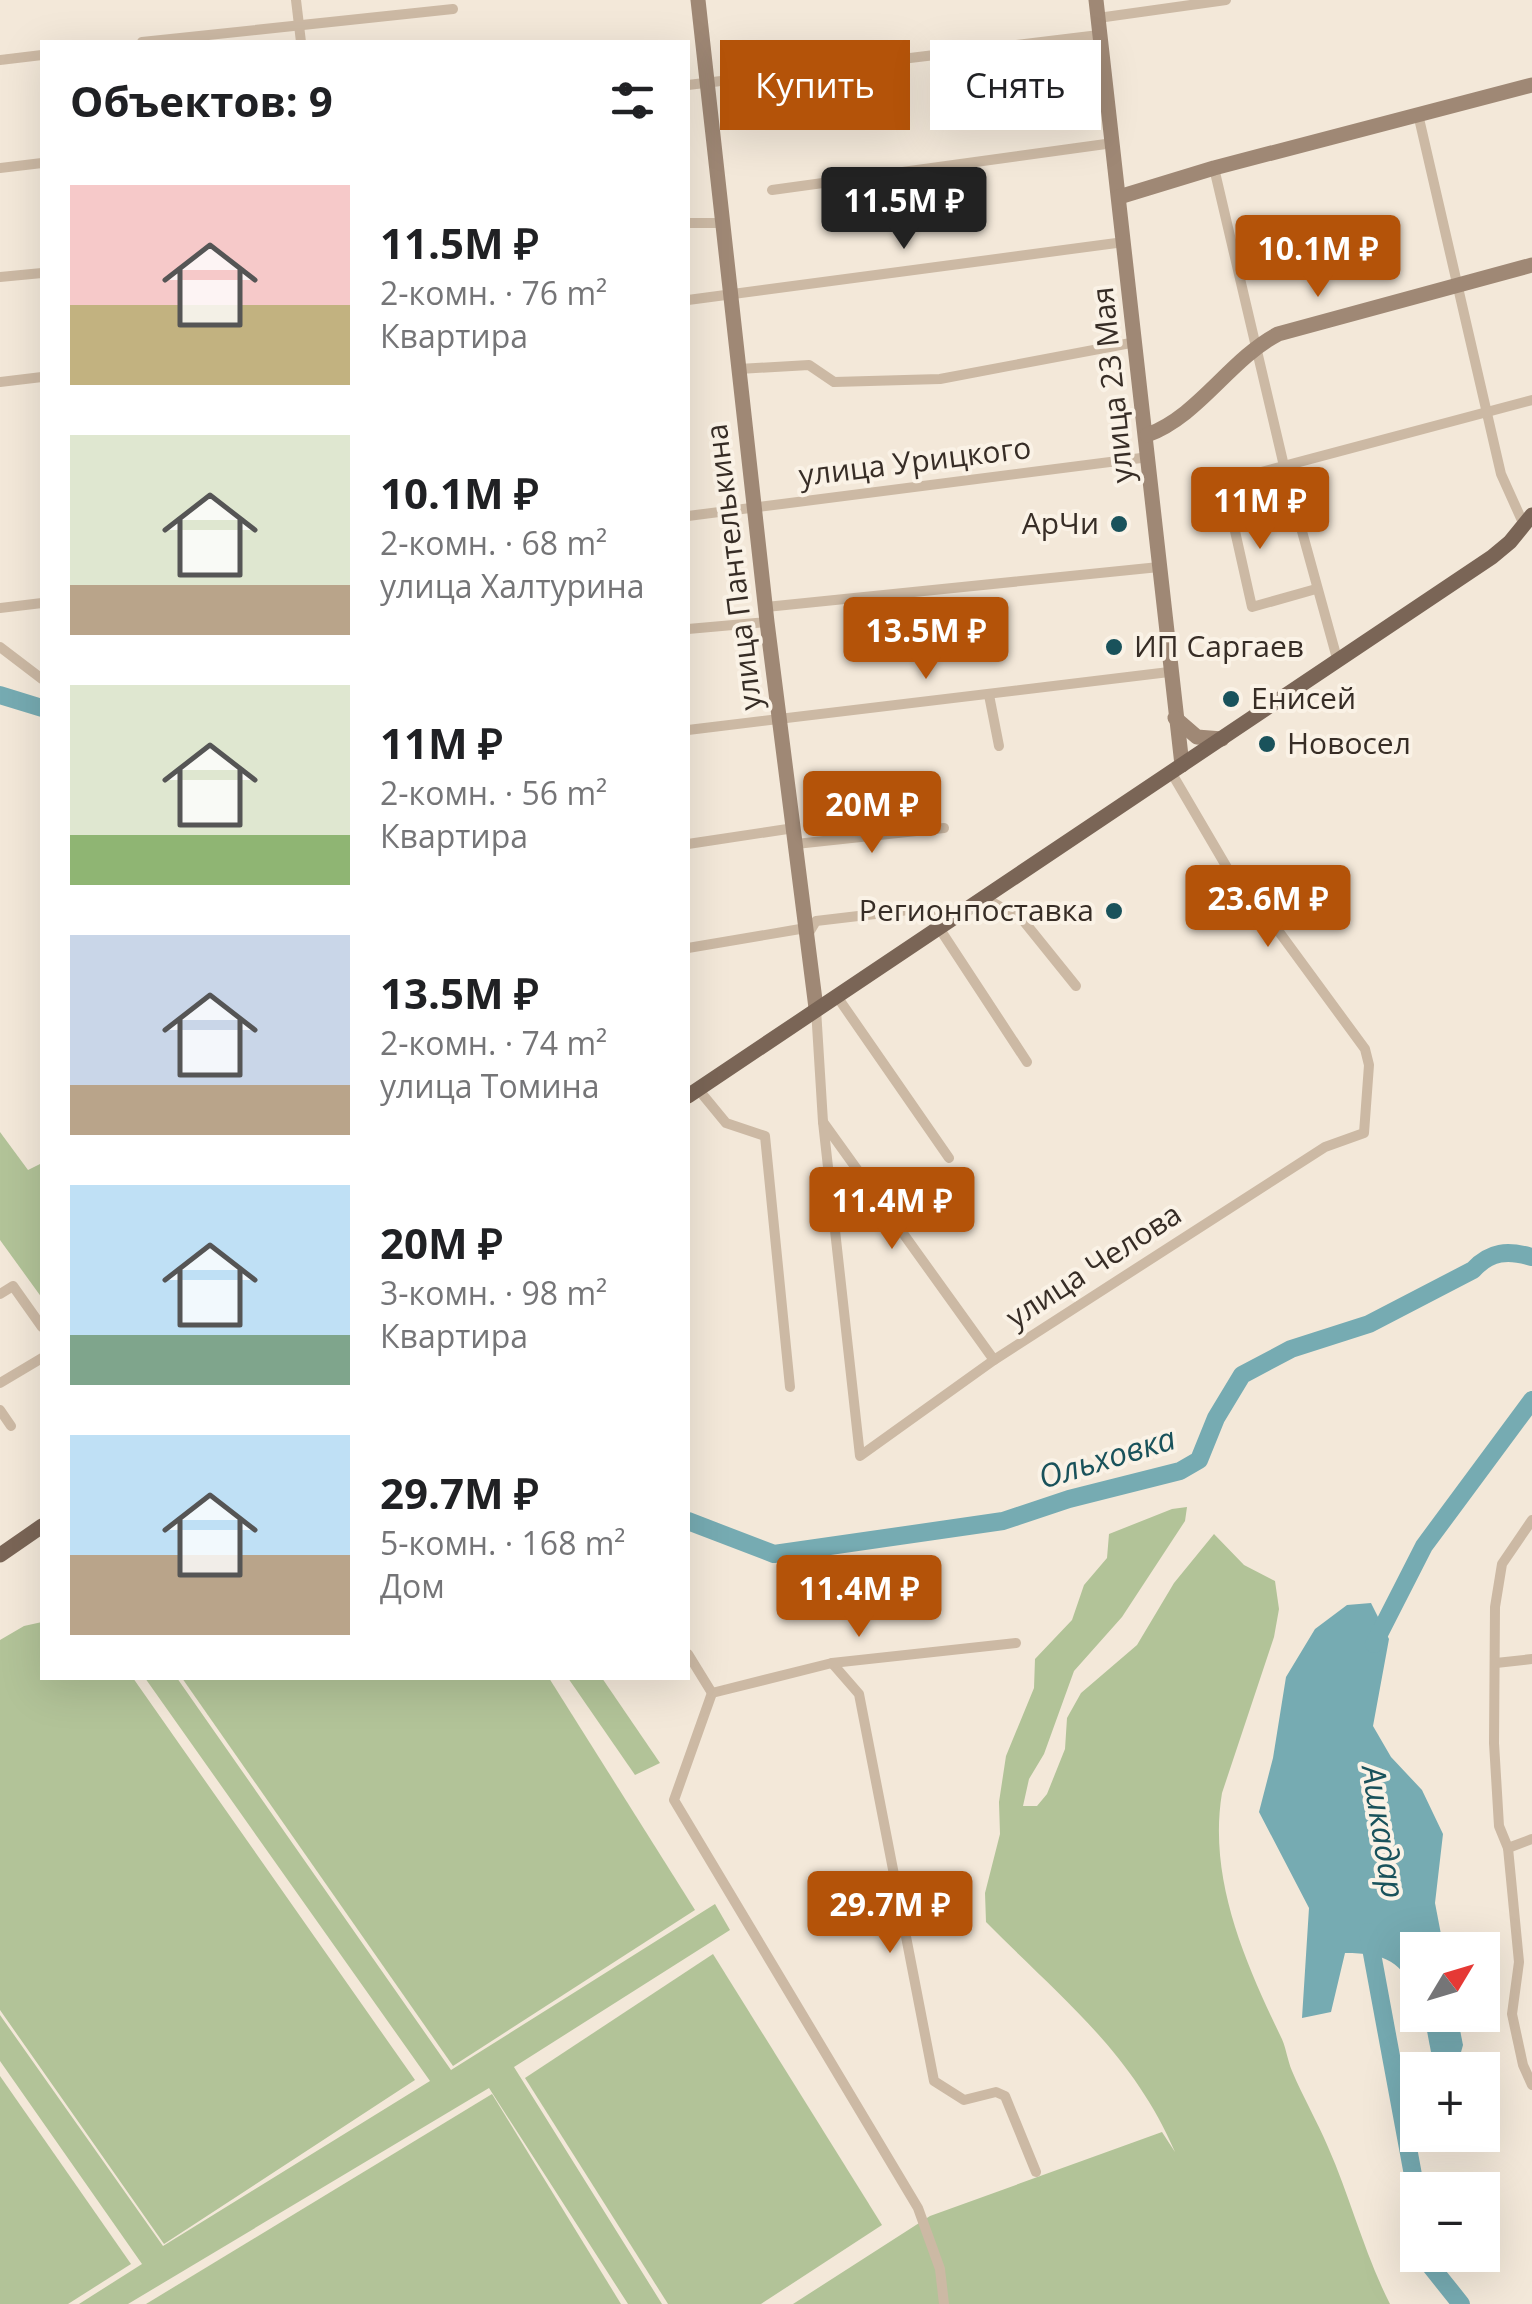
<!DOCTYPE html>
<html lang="ru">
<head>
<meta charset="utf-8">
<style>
	body { margin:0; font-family:"Open Sans",sans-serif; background:#f2f2f2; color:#202124; height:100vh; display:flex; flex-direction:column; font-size:38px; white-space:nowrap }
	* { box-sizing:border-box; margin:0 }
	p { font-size:32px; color:#757577 }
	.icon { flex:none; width:55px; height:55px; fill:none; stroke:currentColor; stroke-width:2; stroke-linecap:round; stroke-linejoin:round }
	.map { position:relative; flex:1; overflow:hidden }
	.panel { position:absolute; left:40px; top:40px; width:650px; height:1640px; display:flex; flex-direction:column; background:#fff; border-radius:0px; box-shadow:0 10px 40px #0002 }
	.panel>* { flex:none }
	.banner { position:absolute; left:720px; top:40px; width:660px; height:90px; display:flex; gap:20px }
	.needle { width:65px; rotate:52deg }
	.fabs { position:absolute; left:1400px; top:1932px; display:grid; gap:20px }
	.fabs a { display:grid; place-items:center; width:100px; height:100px; border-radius:0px; background:#fff; box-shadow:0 10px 40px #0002; font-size:50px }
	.price { position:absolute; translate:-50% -85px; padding:0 22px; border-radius:10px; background:#b45309; color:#fff; font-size:32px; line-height:65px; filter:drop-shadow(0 2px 5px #0008) }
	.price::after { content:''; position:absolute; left:50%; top:60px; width:30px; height:22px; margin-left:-15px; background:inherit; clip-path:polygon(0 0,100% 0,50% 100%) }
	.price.on { background:#222; color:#fff }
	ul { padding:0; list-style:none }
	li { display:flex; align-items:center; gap:30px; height:250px; padding:0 30px }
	li span { display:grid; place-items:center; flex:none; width:280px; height:200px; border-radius:0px; color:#555 }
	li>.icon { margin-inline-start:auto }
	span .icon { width:120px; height:120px; fill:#fffc; stroke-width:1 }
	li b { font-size:42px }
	h2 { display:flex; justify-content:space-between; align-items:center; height:120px; padding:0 30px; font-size:42px }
	.pill { padding:0 35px; border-radius:0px; background:#fff; box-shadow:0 10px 40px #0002; font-size:35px; line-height:90px }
	.pill.on { background:#b45309; color:#fff }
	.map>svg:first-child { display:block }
	.green { fill:#b2c398 }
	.water { fill:#76abb2 }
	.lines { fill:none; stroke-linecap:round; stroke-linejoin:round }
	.river { stroke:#76abb2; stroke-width:18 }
	.street { stroke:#ccb9a4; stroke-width:10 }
	.secondary { stroke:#9f8875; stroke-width:15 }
	.primary { stroke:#7a6556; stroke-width:15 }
	.poi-dot { fill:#19525b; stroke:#faf2e6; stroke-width:4 }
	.labels { text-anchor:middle; stroke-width:8; stroke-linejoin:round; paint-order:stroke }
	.street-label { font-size:30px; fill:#372d26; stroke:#faf2e6 }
	.poi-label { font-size:30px; fill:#372d26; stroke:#faf2e6; text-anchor:start }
	.water-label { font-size:32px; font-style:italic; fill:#19525b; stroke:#faf2e6 }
</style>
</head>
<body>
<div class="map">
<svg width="1532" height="2304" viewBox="0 0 1532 2304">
	<rect width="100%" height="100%" fill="#f3e8d9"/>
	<g class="green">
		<path d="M0,1132L28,1170L42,1163V1298L0,1240Z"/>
		<path d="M1187,1507L1185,1521L1122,1617L1074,1671L1044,1754L1029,1779L1023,1806H1037L1047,1794L1065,1749L1067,1718L1081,1693L1137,1645L1174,1583L1214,1534L1244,1565L1275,1581L1279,1609L1274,1637L1222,1793C1208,1877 1244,1960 1280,2035C1286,2046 1287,2059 1292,2071C1303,2097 1317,2121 1328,2147C1351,2199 1364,2253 1390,2304H793L930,2216L1162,2132L1175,2152C1132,2052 1060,1997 986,1922L985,1893L1000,1834L999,1802L1006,1756L1034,1688L1035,1659L1072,1620L1084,1585L1107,1558L1109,1534L1172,1509Z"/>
		<path d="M42,1622V1678H133L415,2080L164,2244L0,2010V1640L24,1626Z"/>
		<path d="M145,1678H177L451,2070L715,1904L730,1930L514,2067L662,2304H628L489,2088L128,2304H79L142,2264L0,2061V2015L163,2246L430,2081Z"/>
		<path d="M182,1678H549L695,1910L453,2066Z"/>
		<path d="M568,1678H602L660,1763L635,1775Z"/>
		<path d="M713,1954L882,2225L761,2304H668L525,2078Z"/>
		<path d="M0,2076L131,2264L68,2304H0Z"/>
		<path d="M492,2094L621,2304H146Z"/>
	</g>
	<g class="water">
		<path d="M1371,1603L1389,1639L1373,1726L1391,1757L1422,1790L1443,1834L1435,1903L1444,1950H1418L1417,1999C1403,1961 1385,1953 1345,1953L1331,2012L1302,2018L1309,1908L1259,1812L1273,1758L1286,1677L1315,1629L1347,1605Z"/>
		<path d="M1424,2015H1457L1463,2045L1456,2070L1434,2068Z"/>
	</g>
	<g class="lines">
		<g class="river">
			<path d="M0,695L42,708"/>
			<path d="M688,1521L774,1554L1003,1521L1069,1499L1180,1471L1199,1460L1216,1418L1242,1375L1291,1349L1369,1324L1473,1270C1490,1251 1508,1250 1532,1257"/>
			<path d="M1374,1644L1424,1546L1532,1400"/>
			<path d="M1368,1932L1418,2202"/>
			<path d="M1427,2255L1429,2264L1461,2304"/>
		</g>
		<g class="street">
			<path d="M296,0L301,42"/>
			<path d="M1098,18L1226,0"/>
			<path d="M142,42L453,9"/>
			<path d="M0,60L42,55"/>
			<path d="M688,85L1099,35"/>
			<path d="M1418,114L1501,474L1524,525"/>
			<path d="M0,168L42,163"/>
			<path d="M1214,168L1284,466L1338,662"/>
			<path d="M772,190L1113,143"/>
			<path d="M688,223H723"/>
			<path d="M0,277L42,273"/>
			<path d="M688,300L1124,242"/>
			<path d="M739,369L809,365L834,382L940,379L1136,342"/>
			<path d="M0,382L42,377"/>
			<path d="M688,516L1149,457"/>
			<path d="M1316,589L1252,607L1224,482L1532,400"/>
			<path d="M766,607L1159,567"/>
			<path d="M0,608L42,603"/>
			<path d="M688,629L767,622"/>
			<path d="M0,647L42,679"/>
			<path d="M989,695L999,746"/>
			<path d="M688,730L1169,672"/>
			<path d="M688,844L794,828"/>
			<path d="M796,844L944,828"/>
			<path d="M985,898L1022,919L1076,986"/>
			<path d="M807,936L816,921L926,908L1027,1062"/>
			<path d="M688,948L806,928"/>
			<path d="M836,995L949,1158"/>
			<path d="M816,1009L823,1122L860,1456L994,1360L1325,1147L1364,1133L1369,1065L1365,1049L1274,925L1256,917L1171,772"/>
			<path d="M698,1089L726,1123L765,1136L790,1387"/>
			<path d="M823,1122L994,1360"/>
			<path d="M0,1294L13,1286L42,1327"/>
			<path d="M0,1383L42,1358"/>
			<path d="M0,1410L11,1426"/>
			<path d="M1532,1520L1502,1564L1495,1607L1494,1743L1499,1826L1508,1848L1519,1962L1512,2014L1523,2065L1532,2085"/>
			<path d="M688,1654L712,1693"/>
			<path d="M832,1663L859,1694L934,2081L964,2100L996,2092L1005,2096L1036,2172"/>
			<path d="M1496,1663L1532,1659"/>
			<path d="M712,1693L674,1800L918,2208L940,2269L944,2304"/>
			<path d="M712,1693L832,1663L1016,1643"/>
			<path d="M1508,1848L1532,1839"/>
		</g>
		<g class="secondary">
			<path d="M698,0L767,622L816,1008"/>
			<path d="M1096,0L1182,765"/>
			<path d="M1119,197L1214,168L1532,85"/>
			<path d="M1147,435C1199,416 1229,360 1278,334L1532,265"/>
			<path d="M1175,718L1197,737L1222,739"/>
		</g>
		<g class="primary">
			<path d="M688,1096L1492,557L1510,542L1532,515"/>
			<path d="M0,1555L42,1526"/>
		</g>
	</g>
	<g class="poi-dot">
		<circle cx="1119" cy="524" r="10"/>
		<circle cx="1114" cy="647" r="10"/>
		<circle cx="1231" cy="699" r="10"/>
		<circle cx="1267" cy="744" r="10"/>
		<circle cx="1114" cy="911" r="10"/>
	</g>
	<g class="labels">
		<g class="street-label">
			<text transform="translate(1113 385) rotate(-96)" y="10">улица 23 Мая</text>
			<text transform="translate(915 462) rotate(-7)" y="10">улица Урицкого</text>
			<text transform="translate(734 567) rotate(-97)" y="10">улица Пантелькина</text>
			<text transform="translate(1094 1266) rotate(-33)" y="10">улица Челова</text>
		</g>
		<g class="poi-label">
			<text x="1099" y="534" text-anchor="end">АрЧи</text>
			<text x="1134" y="657">ИП Саргаев</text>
			<text x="1251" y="709">Енисей</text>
			<text x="1287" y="754">Новосел</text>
			<text x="1094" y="921" text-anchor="end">Регионпоставка</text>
		</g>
		<g class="water-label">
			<text transform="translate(1107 1458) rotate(-17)" y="11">Ольховка</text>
			<text transform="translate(1383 1832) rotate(81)" y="11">Ашкадар</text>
		</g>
	</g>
</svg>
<div class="fabs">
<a><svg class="needle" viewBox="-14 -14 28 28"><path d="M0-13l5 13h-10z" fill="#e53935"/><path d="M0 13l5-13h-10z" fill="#757577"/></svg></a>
<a>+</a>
<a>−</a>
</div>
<b class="price on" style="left:904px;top:252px">11.5M ₽</b>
<b class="price" style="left:1318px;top:300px">10.1M ₽</b>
<b class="price" style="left:1260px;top:552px">11M ₽</b>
<b class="price" style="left:926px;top:682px">13.5M ₽</b>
<b class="price" style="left:872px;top:856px">20M ₽</b>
<b class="price" style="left:1268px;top:950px">23.6M ₽</b>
<b class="price" style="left:892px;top:1252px">11.4M ₽</b>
<b class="price" style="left:859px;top:1640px">11.4M ₽</b>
<b class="price" style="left:890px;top:1956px">29.7M ₽</b>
<div class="banner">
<a class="pill on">Купить</a>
<a class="pill">Снять</a>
</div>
<section class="panel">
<h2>Объектов: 9<svg class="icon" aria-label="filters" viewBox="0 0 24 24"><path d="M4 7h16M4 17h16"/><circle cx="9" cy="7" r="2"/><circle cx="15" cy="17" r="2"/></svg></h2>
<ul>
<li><span style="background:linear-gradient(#f6c9c9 60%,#c2b280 0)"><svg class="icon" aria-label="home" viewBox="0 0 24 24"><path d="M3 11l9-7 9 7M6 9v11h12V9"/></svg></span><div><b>11.5M ₽</b><p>2-комн. · 76 m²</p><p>Квартира</p></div></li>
<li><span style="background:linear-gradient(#dfe7d0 75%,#b9a48a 0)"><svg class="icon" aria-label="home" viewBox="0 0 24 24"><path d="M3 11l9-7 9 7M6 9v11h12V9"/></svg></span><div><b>10.1M ₽</b><p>2-комн. · 68 m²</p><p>улица Халтурина</p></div></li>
<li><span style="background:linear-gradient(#dfe7d0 75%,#8fb573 0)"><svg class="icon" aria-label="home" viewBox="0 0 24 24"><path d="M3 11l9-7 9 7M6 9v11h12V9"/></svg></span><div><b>11M ₽</b><p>2-комн. · 56 m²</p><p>Квартира</p></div></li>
<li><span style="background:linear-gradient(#c9d6e8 75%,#b9a48a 0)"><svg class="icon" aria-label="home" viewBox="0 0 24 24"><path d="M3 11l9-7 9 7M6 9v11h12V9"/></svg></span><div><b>13.5M ₽</b><p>2-комн. · 74 m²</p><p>улица Томина</p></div></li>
<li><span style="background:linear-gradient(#bfe0f5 75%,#7fa58c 0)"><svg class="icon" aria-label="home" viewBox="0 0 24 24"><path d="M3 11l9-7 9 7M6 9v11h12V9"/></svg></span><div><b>20M ₽</b><p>3-комн. · 98 m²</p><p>Квартира</p></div></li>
<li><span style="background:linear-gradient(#bfe0f5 60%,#b9a48a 0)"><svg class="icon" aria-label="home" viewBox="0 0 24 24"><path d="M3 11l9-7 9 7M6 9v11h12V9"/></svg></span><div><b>29.7M ₽</b><p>5-комн. · 168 m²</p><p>Дом</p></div></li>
</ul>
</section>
</div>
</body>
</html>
